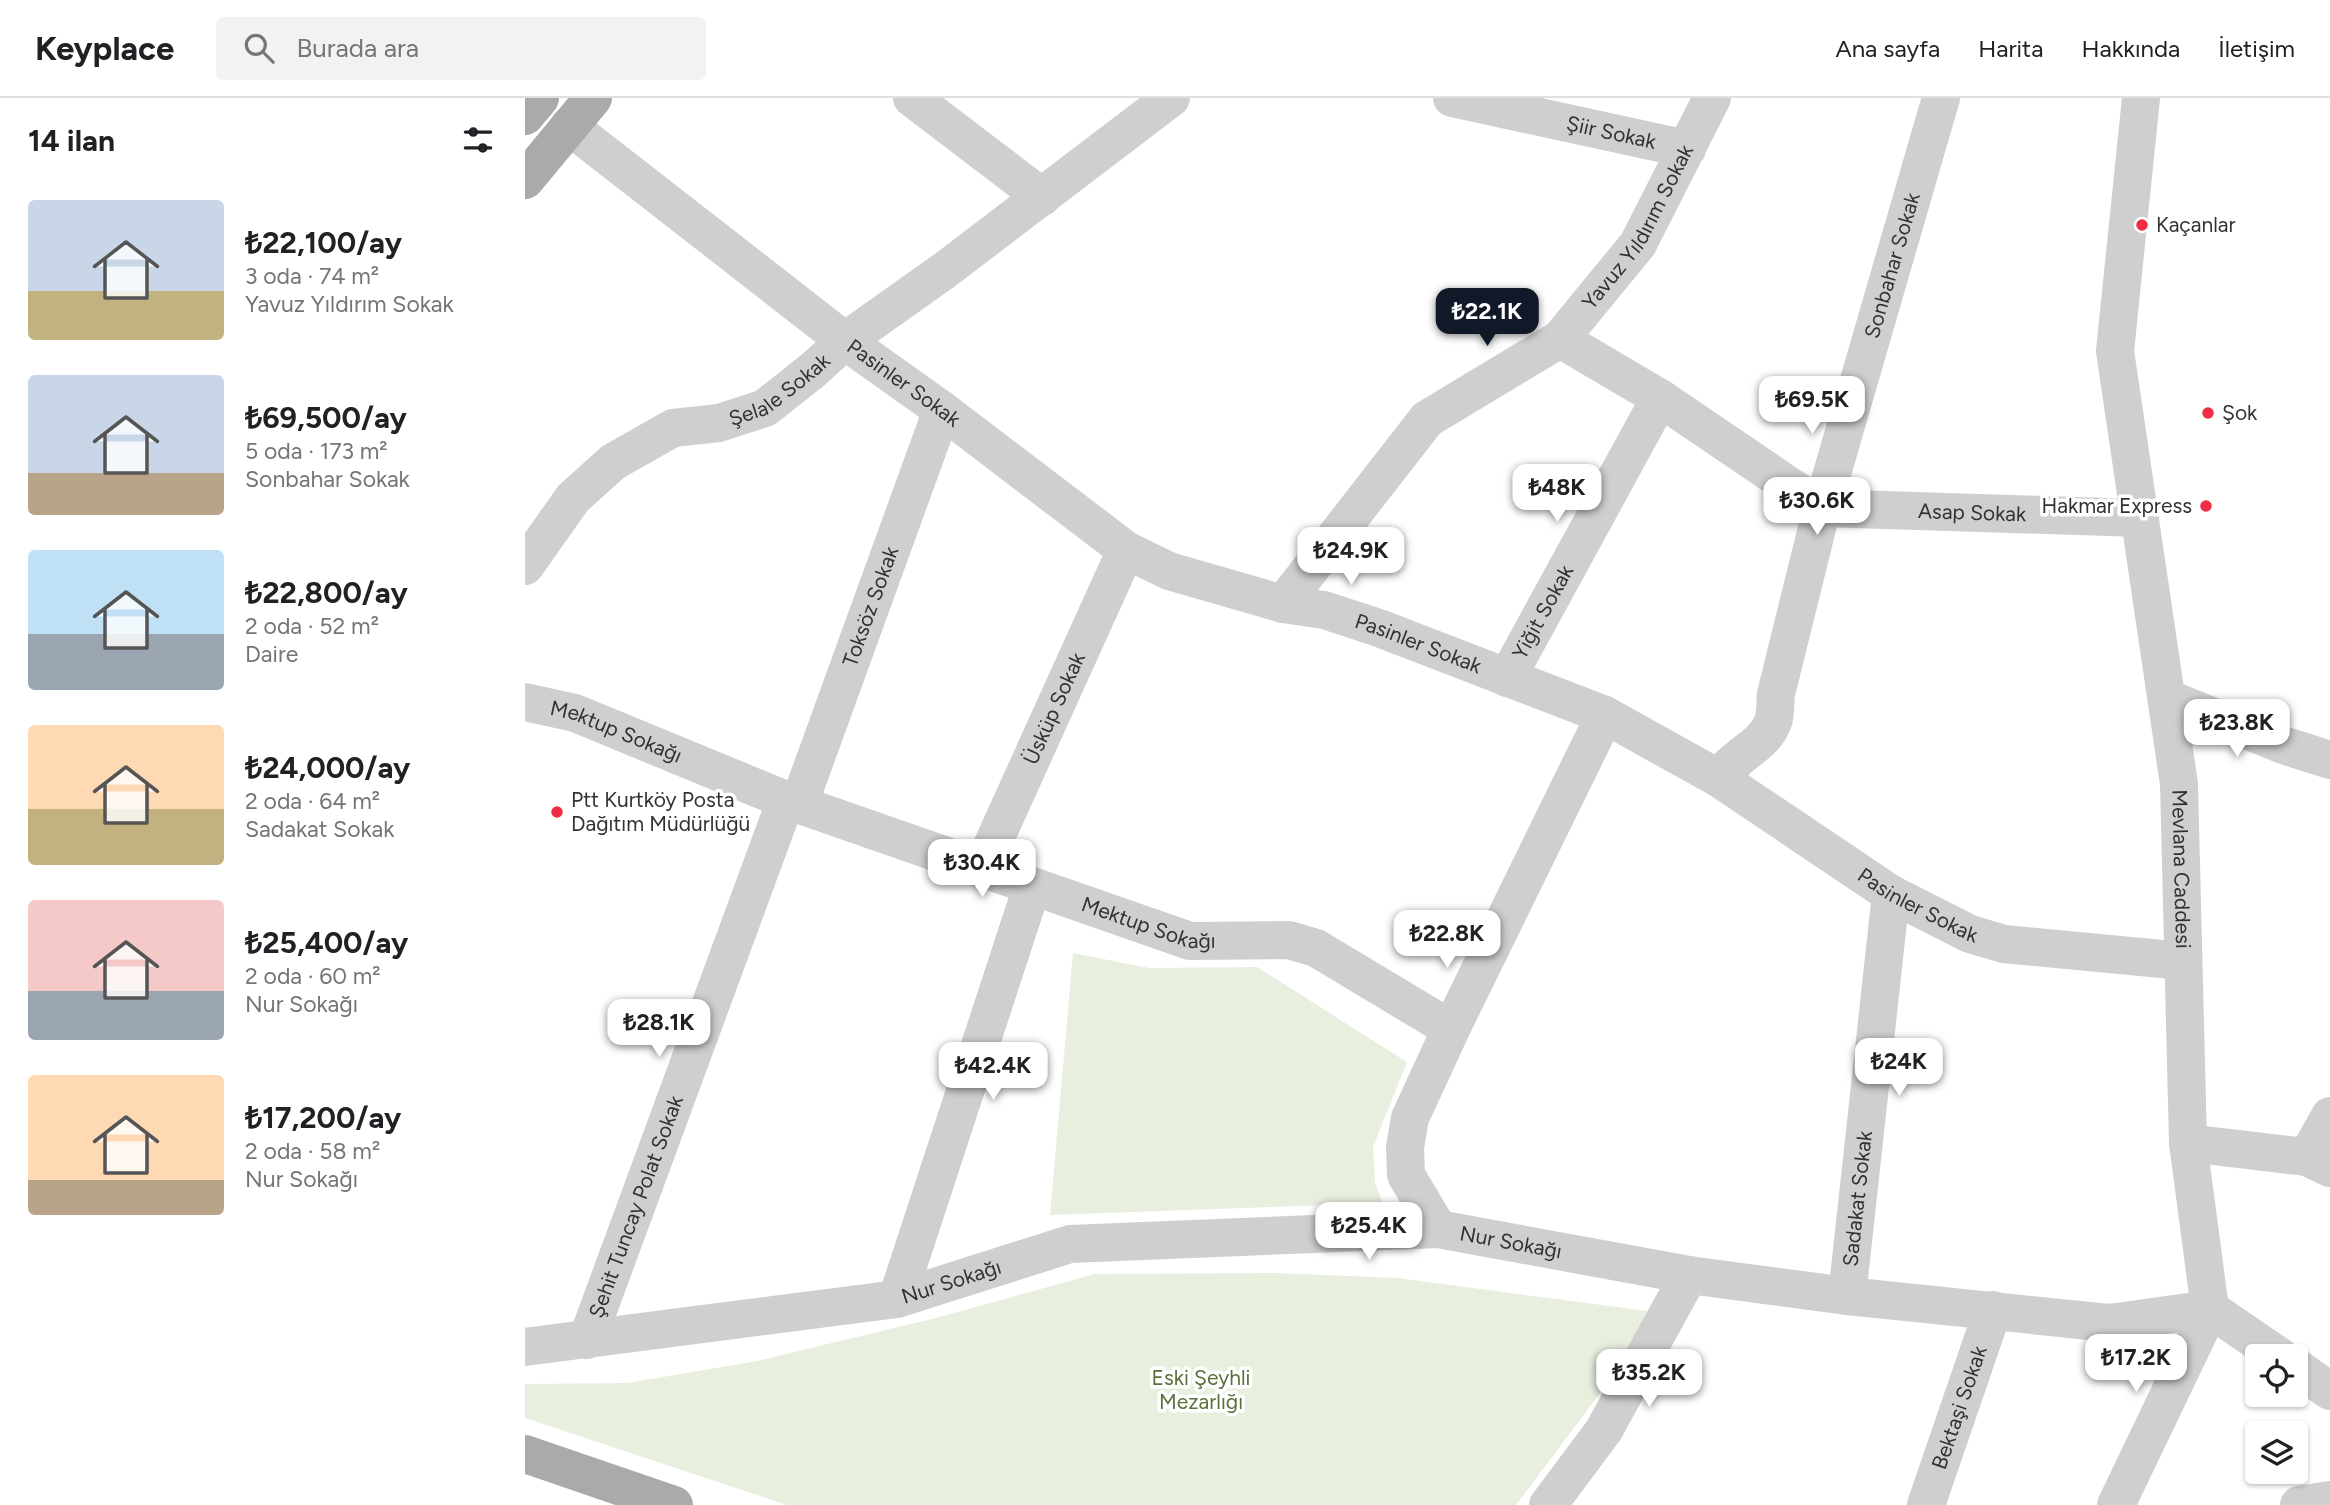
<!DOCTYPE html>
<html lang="tr">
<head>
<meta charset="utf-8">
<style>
	body { margin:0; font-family:Figtree,sans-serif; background:#f2f2f2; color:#202124; height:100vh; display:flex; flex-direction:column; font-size:26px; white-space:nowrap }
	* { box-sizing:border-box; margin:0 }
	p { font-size:23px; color:#757577 }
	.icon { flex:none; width:38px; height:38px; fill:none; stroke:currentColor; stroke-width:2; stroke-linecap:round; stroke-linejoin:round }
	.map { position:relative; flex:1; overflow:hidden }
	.panel { display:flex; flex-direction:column; background:#fff; width:525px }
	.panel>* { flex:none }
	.buttons { position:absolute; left:1720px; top:1246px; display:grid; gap:14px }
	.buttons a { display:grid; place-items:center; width:63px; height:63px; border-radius:7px; background:#fff; box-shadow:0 2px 5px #0004; font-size:35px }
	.price { position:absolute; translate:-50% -60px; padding:0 16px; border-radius:14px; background:#fff; color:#222; font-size:23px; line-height:46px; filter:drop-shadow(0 2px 4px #0008) }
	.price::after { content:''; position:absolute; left:50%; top:42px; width:21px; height:16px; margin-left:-10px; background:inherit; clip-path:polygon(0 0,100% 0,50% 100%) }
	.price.selected { background:#111827; color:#fff }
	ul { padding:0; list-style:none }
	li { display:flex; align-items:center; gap:21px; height:175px; padding:0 28px }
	li span { display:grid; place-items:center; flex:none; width:196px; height:140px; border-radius:7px; color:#555 }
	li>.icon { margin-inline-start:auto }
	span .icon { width:84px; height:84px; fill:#fffc; stroke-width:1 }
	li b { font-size:30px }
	h2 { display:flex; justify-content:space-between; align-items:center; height:84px; padding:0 28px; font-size:30px }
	header { display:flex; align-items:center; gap:42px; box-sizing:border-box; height:98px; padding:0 35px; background:#fff; border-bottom:2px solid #e0e0e0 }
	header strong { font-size:33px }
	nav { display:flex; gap:38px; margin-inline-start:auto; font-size:24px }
	.search { width:490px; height:63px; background:#f2f2f2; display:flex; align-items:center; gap:18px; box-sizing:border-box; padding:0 24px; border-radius:7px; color:#757577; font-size:26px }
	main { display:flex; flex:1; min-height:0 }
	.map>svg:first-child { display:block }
	.green { fill:#e8efdf }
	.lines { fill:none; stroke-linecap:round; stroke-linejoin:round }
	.minor { stroke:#cfcfcf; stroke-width:38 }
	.tertiary { stroke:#cfcfcf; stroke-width:38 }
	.primary { stroke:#aaa; stroke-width:38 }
	.poi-dot { fill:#ef2d43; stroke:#fff; stroke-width:2.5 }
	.labels { text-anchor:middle; stroke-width:7; stroke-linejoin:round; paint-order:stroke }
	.street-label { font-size:21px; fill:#323232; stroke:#fff }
	.poi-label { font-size:21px; fill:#323232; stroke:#fff; text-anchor:start }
	.park-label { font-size:21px; fill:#57713b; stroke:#fff }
</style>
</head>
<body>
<header>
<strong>Keyplace</strong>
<div class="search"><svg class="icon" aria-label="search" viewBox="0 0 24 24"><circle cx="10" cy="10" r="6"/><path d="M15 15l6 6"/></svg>Burada ara</div>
<nav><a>Ana sayfa</a><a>Harita</a><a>Hakkında</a><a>İletişim</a></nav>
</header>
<main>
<section class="panel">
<h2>14 ilan<svg class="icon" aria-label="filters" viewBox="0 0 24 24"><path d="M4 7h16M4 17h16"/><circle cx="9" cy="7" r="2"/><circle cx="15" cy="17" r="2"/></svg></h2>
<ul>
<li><span style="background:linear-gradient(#c9d6e8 65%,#c2b280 0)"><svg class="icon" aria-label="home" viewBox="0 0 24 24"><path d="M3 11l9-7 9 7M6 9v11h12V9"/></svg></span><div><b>₺22,100/ay</b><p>3 oda · 74 m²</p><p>Yavuz Yıldırım Sokak</p></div></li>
<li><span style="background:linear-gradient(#c9d6e8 70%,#b9a48a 0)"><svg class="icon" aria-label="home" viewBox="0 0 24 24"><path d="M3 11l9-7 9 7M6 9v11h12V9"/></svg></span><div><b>₺69,500/ay</b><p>5 oda · 173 m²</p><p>Sonbahar Sokak</p></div></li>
<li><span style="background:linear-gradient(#bfe0f5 60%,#9aa5b1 0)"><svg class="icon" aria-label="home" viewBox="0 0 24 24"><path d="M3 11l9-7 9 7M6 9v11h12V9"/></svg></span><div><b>₺22,800/ay</b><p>2 oda · 52 m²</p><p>Daire</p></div></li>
<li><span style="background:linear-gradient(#ffd9b3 60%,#c2b280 0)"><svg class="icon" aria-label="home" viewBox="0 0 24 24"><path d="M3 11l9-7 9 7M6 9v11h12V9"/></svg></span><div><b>₺24,000/ay</b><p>2 oda · 64 m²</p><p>Sadakat Sokak</p></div></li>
<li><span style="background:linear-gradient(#f6c9c9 65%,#9aa5b1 0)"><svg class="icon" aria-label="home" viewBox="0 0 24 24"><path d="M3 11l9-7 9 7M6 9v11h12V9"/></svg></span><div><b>₺25,400/ay</b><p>2 oda · 60 m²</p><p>Nur Sokağı</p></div></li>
<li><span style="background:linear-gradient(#ffd9b3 75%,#b9a48a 0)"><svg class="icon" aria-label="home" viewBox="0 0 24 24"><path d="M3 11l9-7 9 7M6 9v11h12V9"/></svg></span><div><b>₺17,200/ay</b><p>2 oda · 58 m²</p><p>Nur Sokağı</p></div></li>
</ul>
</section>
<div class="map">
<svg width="1805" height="1407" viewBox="0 0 1805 1407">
	<rect width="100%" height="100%" fill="#fff"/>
	<g class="green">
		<path d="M548,855L624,870L732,869L882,964L848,1049L850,1085L858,1105L525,1117Z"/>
		<path d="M749,1175L873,1180L1122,1213L1099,1263L991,1407H262L0,1320V1286L103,1285L232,1263L411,1220L570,1176Z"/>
	</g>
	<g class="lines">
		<g class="minor">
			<path d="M387,0L517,99"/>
			<path id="s1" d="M927,0L1162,51"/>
			<path id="s2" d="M44,28L320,243L417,312L601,452L644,473L758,506L799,512L854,530L1080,617L1195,681L1366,796L1445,836L1479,846L1658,863"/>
			<path id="s3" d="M1035,241L1135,300L1297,410L1615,420"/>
			<path id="s4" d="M0,468L48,400L88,364L148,330L194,325L240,310L288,272L320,243L420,172L646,0"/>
			<path id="s5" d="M758,506L902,321L1035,241L1113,146L1187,0"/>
			<path id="s6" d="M982,580L1135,300"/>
			<path d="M1642,600L1758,647L1805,662"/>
			<path id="s7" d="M0,604L50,615L261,702L665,843L764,842L791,850L926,931"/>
			<path id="s8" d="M1195,681C1207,657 1238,650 1248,624C1251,616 1250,604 1251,596L1297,410L1416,0"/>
			<path id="s9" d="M274,706L417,312"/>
			<path id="s10" d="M457,770L601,452"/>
			<path d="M1663,1045L1782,1059L1805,1070"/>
			<path d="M1782,1059L1805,1018"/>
			<path d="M913,1131L881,1077L880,1049L885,1020L926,931L1080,617"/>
			<path id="s11" d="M1322,1198L1366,796"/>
			<path d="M372,1201L507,789"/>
			<path id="s12" d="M62,1242L261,702"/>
			<path id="s13" d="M0,1249L372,1201L545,1146L913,1131L1164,1177L1322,1198L1584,1225L1685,1211"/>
			<path d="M1023,1407L1079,1332L1164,1177"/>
			<path id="s14" d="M1401,1407L1468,1212"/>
			<path d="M1774,1407L1805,1402"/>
		</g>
		<g class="tertiary">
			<path id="s15" d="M1616,0L1590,253L1654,686L1663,1045L1685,1211"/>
			<path d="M1685,1211L1754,1258"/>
			<path d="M1771,1269L1805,1293"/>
			<path d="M1591,1407L1685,1211"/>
		</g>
		<g class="primary">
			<path d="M0,18L15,0"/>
			<path d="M0,82L68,0"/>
			<path d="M0,1356L149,1407"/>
		</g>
	</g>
	<g class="poi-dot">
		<circle cx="1617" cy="127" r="7"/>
		<circle cx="1683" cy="315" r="7"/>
		<circle cx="1681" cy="408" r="7"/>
		<circle cx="32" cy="714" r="7"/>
	</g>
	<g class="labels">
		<g class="street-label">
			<text dy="7" stroke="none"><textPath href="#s1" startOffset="163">Şiir Sokak</textPath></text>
			<text dy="7" stroke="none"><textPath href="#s5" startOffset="527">Yavuz Yıldırım Sokak</textPath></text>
			<text dy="7" stroke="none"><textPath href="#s8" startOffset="551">Sonbahar Sokak</textPath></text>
			<text dy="7" stroke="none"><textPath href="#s2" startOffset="422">Pasinler Sokak</textPath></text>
			<text dy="7" stroke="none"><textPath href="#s4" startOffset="322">Şelale Sokak</textPath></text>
			<text dy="7" stroke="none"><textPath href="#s3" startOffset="462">Asap Sokak</textPath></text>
			<text dy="7" stroke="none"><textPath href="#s9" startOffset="210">Toksöz Sokak</textPath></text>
			<text dy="7" stroke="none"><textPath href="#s6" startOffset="75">Yiğit Sokak</textPath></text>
			<text dy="7" stroke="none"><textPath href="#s2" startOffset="1008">Pasinler Sokak</textPath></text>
			<text dy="7" stroke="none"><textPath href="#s10" startOffset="175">Üsküp Sokak</textPath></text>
			<text dy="7" stroke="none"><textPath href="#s7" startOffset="96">Mektup Sokağı</textPath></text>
			<text dy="7" stroke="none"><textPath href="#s15" startOffset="777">Mevlana Caddesi</textPath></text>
			<text dy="7" stroke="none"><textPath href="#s2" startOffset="1575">Pasinler Sokak</textPath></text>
			<text dy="7" stroke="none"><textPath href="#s7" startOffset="663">Mektup Sokağı</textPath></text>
			<text dy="7" stroke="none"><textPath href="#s11" startOffset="98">Sadakat Sokak</textPath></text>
			<text dy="7" stroke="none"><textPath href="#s12" startOffset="142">Şehit Tuncay Polat Sokak</textPath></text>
			<text dy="7" stroke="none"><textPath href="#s13" startOffset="999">Nur Sokağı</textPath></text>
			<text dy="7" stroke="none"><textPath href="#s13" startOffset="432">Nur Sokağı</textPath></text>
			<text dy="7" stroke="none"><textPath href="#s14" startOffset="103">Bektaşi Sokak</textPath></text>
		</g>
		<g class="poi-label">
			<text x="1631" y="134">Kaçanlar</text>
			<text x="1697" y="322">Şok</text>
			<text x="1667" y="415" text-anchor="end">Hakmar Express</text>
			<text x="46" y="709">Ptt Kurtköy Posta<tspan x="46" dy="24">Dağıtım Müdürlüğü</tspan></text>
		</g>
		<g class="park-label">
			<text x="676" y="1287">Eski Şeyhli<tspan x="676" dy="24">Mezarlığı</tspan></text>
		</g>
	</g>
</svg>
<div class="buttons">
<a><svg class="icon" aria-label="locate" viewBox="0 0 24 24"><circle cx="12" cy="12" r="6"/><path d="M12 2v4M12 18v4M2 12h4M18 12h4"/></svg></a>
<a><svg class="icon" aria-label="layers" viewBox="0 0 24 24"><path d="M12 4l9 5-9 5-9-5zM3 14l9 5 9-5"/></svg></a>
</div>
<b class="price selected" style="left:962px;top:250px">₺22.1K</b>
<b class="price" style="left:1287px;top:338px">₺69.5K</b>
<b class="price" style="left:1032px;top:426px">₺48K</b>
<b class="price" style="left:1292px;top:439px">₺30.6K</b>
<b class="price" style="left:826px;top:489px">₺24.9K</b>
<b class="price" style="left:1712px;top:661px">₺23.8K</b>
<b class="price" style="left:457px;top:801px">₺30.4K</b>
<b class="price" style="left:922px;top:872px">₺22.8K</b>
<b class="price" style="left:134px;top:961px">₺28.1K</b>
<b class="price" style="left:1374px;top:1000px">₺24K</b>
<b class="price" style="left:468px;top:1004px">₺42.4K</b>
<b class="price" style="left:844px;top:1164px">₺25.4K</b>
<b class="price" style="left:1611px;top:1296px">₺17.2K</b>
<b class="price" style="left:1124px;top:1311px">₺35.2K</b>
</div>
</main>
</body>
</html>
